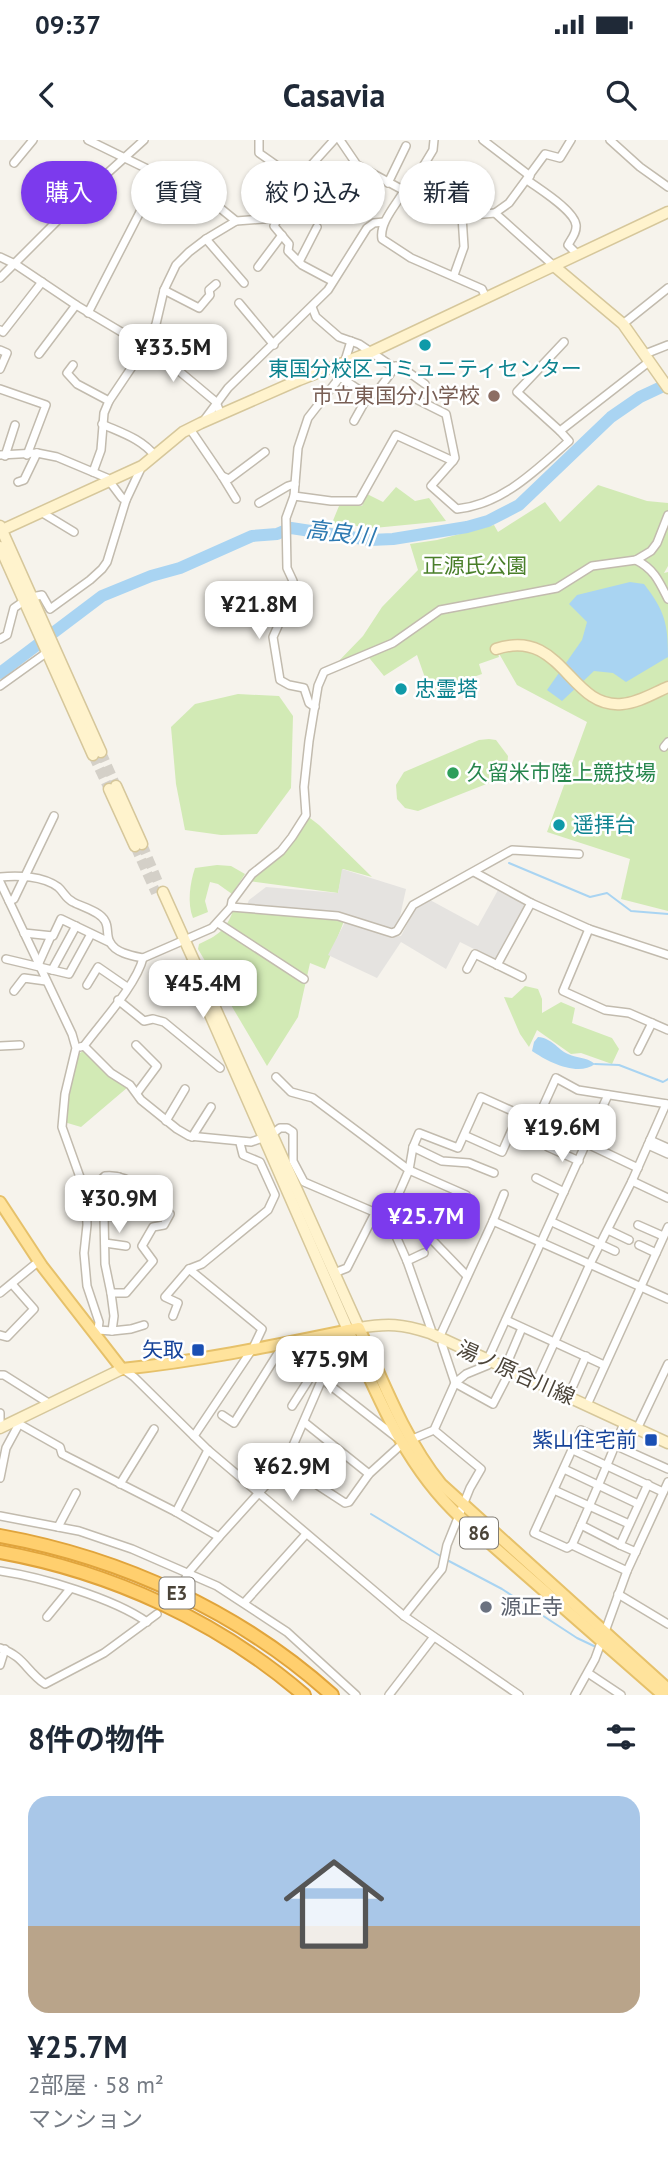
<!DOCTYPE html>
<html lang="ja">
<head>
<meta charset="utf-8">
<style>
	body { margin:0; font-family:"PT Sans","Noto Sans JP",sans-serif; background:#f6f6f7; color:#1f2937; height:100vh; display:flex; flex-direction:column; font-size:26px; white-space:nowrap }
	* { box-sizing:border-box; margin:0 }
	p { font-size:23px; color:#747a83 }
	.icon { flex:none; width:38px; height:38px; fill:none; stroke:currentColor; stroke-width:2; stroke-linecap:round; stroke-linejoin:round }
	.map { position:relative; height:1555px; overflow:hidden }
	.drawer { display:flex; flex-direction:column; background:#fff; flex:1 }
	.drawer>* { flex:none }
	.guide { position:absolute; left:21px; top:21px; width:626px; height:63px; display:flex; gap:14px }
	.price { position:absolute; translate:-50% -60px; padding:0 16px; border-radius:14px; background:#fff; color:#222; font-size:23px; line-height:46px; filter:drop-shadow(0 2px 4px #0008) }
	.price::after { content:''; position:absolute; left:50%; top:42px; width:21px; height:16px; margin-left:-10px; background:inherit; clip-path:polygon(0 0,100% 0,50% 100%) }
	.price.selected { background:#7c3aed; color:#fff }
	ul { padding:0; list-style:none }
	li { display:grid; align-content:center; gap:14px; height:371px; padding:0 28px }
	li+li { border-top:2px solid #e0e1e3 }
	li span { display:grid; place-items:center; height:217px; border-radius:21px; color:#555 }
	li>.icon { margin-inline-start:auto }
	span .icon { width:126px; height:126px; fill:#fffc; stroke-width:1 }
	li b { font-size:30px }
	h2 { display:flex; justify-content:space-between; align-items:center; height:84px; padding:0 28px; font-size:30px }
	.chip { padding:0 24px; border-radius:32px; background:#fff; box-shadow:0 2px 5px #0004; font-size:24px; line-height:63px }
	.chip.selected { background:#7c3aed; color:#fff }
	.status { display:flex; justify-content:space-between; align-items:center; height:49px; padding:0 35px; background:#fff; direction:ltr }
	.status svg { height:19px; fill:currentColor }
	header { display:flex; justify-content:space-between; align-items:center; height:91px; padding:0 28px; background:#fff; font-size:32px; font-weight:700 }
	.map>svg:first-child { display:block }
	.green { fill:#d2eab5 }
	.parking { fill:#e5e3e0 }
	.water { fill:#a9d4f2 }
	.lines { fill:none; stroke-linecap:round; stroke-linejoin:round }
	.stream { stroke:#a9d4f2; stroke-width:2 }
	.river { stroke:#a9d4f2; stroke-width:12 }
	.secondary-tunnel { stroke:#d4d0c8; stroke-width:10; stroke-dasharray:10 5; stroke-linecap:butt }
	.street-casing { stroke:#c2bbae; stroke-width:10 }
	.secondary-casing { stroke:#d6c79b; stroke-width:13 }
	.primary-casing { stroke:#e6c16a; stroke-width:14 }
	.highway-casing { stroke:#e0a43c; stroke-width:16 }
	.street { stroke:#fff; stroke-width:7 }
	.secondary { stroke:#fff3cd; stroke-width:10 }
	.primary { stroke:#ffe39c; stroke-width:10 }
	.highway { stroke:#ffcf6e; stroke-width:12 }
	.culture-dot { fill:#0f9aa8; stroke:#fff; stroke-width:2.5 }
	.education-dot { fill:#8d6e63; stroke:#fff; stroke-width:2.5 }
	.leisure-dot { fill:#2e9e5b; stroke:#fff; stroke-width:2.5 }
	.transit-dot { fill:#1a4fb4; stroke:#fff; stroke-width:2.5 }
	.worship-dot { fill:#6b7280; stroke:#fff; stroke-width:2.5 }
	.labels { text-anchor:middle; stroke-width:5; stroke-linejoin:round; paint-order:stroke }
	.shield { fill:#fff; stroke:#817c74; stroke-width:2 }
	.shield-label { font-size:19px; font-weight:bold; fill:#4b4439 }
	.culture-label { font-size:21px; fill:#0d838f; stroke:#fff; text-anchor:start }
	.education-label { font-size:21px; fill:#785e54; stroke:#fff; text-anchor:end }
	.park-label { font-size:21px; fill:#4a7f2a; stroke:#fff }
	.leisure-label { font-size:21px; fill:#27864d; stroke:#fff; text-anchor:start }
	.transit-label { font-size:21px; fill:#164399; stroke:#fff; text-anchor:end }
	.street-label { font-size:21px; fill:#4b4439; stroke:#fff }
	.worship-label { font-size:21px; fill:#5b616d; stroke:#fff; text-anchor:start }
	.water-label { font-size:23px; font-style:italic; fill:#2e7ab2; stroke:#fff }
</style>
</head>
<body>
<div class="status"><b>09:37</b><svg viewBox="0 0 49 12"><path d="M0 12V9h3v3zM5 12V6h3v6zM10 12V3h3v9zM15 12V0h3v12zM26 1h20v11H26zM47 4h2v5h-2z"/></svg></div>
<header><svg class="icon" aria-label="back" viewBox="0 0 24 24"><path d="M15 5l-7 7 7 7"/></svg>Casavia<svg class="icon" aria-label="search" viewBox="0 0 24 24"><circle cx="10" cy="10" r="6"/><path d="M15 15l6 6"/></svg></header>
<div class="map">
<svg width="668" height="1555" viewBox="0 0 668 1555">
	<rect width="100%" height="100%" fill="#f6f3ec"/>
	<g class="green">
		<path d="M598,345L647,361L668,363V426L664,433L668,432V771L621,759L630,719L547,692L587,582L517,545L497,510L499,517L479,524L482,534L430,552L417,515L384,536L366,514L333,527L363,496L382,467L418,430L410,404L437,400L494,385L498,392L545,362L560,382Z"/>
		<path d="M396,347L415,361L429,358L446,381L374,388L332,383L339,366H362L367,354L383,362Z"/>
		<path d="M238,554L279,556L293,576L291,648L257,694L221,695L185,690L176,644L171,587L195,564Z"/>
		<path d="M489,599L496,600L508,616L507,627L494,641L418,671L405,668L397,659L396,645L404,632L479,600Z"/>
		<path d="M306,675L319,685L372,737L343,729L338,753L249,741L281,711Z"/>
		<path d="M217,725L231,726L245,734L232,754L218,744L210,742L205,761L208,772L193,778C187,763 190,743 195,728Z"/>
		<path d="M233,771L335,775L344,781L325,829L310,823L298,877L267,926L198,809L199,804C217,796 226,790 233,771Z"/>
		<path d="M525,846L538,849L542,859V873L561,862L575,868L572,883L612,898L619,909L612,924L581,913L571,914L537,890L529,907L520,894L504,857L512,858Z"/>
		<path d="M83,911L108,934L128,947L81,987L64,982L67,955L77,915Z"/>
	</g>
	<g class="parking">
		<path d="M342,729L406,749L399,781L393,789L387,791L338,774L247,765L249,760L266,747L338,753Z"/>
		<path d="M498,750L527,765L499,818L496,820L460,802L446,829L401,802L377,838L328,815L345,782L390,797L401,796L416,767L430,760L478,786Z"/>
	</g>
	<g class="water">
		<path d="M630,442L644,444C665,471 668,484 668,517L626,542L613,533L594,531L562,561L547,550L582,500L587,482L569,464L577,455Z"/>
		<path d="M538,897C552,898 557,909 568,914C578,919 585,916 595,924C578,937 548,922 532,911L534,902Z"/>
	</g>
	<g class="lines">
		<g class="stream">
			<path d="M509,723L590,757L607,753L631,771L668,774"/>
			<path d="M595,924L619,925L663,942L668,939"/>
			<path d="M371,1374L442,1417"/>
			<path d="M447,1420L502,1449L577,1498L596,1507"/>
		</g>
		<path class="river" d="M0,533L102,456L151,436L180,428L252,396L277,394L291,388L370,400L393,399L467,387L488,381L519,365L611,277L640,257L668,244"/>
		<g class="secondary-tunnel">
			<path d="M101,612L116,646"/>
			<path d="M93,615L109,649"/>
			<path d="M142,704L158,742"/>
			<path d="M135,706L156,753"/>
		</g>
		<defs>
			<g id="street">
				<path d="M88,0L209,59L236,81"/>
				<path d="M259,0V13L286,32L296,42"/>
				<path d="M340,0L357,25L423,61L462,76L495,73L509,63L545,14L560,18L571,0"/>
				<path d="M483,0L530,36"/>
				<path d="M610,0L640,27L668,47"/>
				<path d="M14,23L33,0"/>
				<path d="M527,40C539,49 574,70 576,85C577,93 571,99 568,105L578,115"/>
				<path d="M388,43L406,6"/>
				<path d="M404,51C396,65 379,83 382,99L411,118L482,149L486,158"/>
				<path d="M407,53L433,10L434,0"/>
				<path d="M31,55L51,35L59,36L80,58"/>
				<path d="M495,73L554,126"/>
				<path d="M206,99L244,143"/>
				<path d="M0,117L15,124L76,165L160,215L216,262L221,275"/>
				<path d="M299,122L317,87"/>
				<path d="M258,127L282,95"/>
				<path d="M454,135L464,107L462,76"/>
				<path d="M0,138L80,58L144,0"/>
				<path d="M332,141L302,125L288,111L289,104L274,86L296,42L334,0"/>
				<path d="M164,150L199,168L210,155L209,150L216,144"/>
				<path d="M239,163L274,205"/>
				<path d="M312,167L316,177L339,197L359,204L390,225L404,229L425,244"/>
				<path d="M88,173L141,70L163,37"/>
				<path d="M623,184L668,148"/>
				<path d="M0,190L3,192L42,142"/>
				<path d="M564,202L517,252L560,291L650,221"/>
				<path d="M0,210L7,213L0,229"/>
				<path d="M39,214L76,165"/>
				<path d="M645,214L668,205"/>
				<path d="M73,225L67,233L77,244L109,261"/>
				<path d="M340,237L368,256"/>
				<path d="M0,249L46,265L27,315"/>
				<path d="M416,259L446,274L455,318L453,321"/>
				<path d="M354,281L368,256L376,253L396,226"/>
				<path d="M202,283L228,248L328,150L367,88L374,83L384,82"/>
				<path d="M102,284C122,293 142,299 155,316"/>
				<path d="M190,289L222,336L236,359"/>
				<path d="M0,315L37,313L57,317L107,338L122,358L126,360L107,422L102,429L90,440L50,469L42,455L32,457"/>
				<path d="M5,316L15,285"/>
				<path d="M93,332L101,310L104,273L109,261L146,206L156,184L164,150L176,125L189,112L206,99L236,81L276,78"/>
				<path d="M222,336L229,339L265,312"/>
				<path d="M18,342L24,340L37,313"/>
				<path d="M294,356L331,361H359L396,295L453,321L431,346L457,369C503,364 536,330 569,301L560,291"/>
				<path d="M126,360L142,326"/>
				<path d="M259,363L288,346L295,344"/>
				<path d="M41,372L74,392"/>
				<path d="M636,420C654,429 659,441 668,459"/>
				<path d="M0,499L7,495L14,468L24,461"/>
				<path d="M0,546L46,513"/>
				<path d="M315,567L309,563L304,548L289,545L280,540L273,497L294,450L293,441L287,428L286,378L294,356L298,308L308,278L340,237L351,201"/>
				<path d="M664,607L668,602"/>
				<path d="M474,732L531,763L589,789L668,815"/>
				<path d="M0,737C18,735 43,736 58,747C64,752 65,758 73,762C82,767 100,771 105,781C109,787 106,796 110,802C115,813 133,816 143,818L212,788L231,767L232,761L252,734L281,711L292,697L306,675L304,647L309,601L318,546L324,532L393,503L440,470L557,448L592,426L636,420L651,411L657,403L668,375"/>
				<path d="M0,742L72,894L76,908L65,954L62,987L86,1054L87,1085L84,1113L87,1146L99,1182L97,1198"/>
				<path d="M9,761L14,759L54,676"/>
				<path d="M231,767L338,776L392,793L397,791L413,765L512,710L579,714"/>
				<path d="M218,783L304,839"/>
				<path d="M589,789L563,851L605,870L629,873L668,890"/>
				<path d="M24,793L53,796L61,779L109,802"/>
				<path d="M6,819L69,834L91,794"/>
				<path d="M38,825L51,796"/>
				<path d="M497,825L531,763"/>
				<path d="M467,829L475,814L522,837"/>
				<path d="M52,830L76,786"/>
				<path d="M87,845L98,827L127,847"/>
				<path d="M14,851L24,838L46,841"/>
				<path d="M118,860L144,881L153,879L164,882L220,928"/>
				<path d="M136,905L157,926L137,953"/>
				<path d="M0,906L20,905"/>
				<path d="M84,906L111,933L130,945L141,960L177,989L189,996L251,1002L271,995L280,988H287L293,992V1021L304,1042L388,1078L407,1121L431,1189L430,1193"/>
				<path d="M80,907L84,906C101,883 137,844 143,818"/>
				<path d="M638,911L652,883"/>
				<path d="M276,937L291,952L313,958L409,1030L388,1078"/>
				<path d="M166,981L185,949"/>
				<path d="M192,997L211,967"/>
				<path d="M650,1000L668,1008"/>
				<path d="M648,1005L668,1014"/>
				<path d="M413,1007L419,993L458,1008L481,957L519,974L502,1012L464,995"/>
				<path d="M548,1007L579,1021"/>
				<path d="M638,1028L537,980L556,938L578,950L668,964"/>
				<path d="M536,1038L564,1052"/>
				<path d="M632,1041L666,964"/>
				<path d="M86,1054L105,1036C130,1033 154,1057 170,1074L164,1085L153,1087L142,1106L153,1121L126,1153H111L114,1176L112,1191L98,1190"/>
				<path d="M466,1055L409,1030L413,1007L442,1021L469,1023L494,1033"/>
				<path d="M391,1070L409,1076L467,1136"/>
				<path d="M104,1076L121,1077"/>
				<path d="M493,1081L504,1054"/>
				<path d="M552,1082L615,1111"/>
				<path d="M638,1085L663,1096"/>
				<path d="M608,1090L629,1100"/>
				<path d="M105,1103L126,1106"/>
				<path d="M639,1105L656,1113"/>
				<path d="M407,1121L424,1113"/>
				<path d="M189,1129L202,1124L268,1070L275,1055L260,1022L243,1015L240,1003"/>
				<path d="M334,1133L347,1128L375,1073"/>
				<path d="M0,1153L39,1121"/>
				<path d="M111,1153L105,1124L104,1076L119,1037"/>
				<path d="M173,1176L178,1163L165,1157L189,1129L262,1189L253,1208L194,1296"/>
				<path d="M506,1180L604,1225"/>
				<path d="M112,1191L131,1189L144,1185"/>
				<path d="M0,1195L7,1197L34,1169L12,1144"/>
				<path d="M439,1198L493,1081L668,1159"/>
				<path d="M444,1200L442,1204L455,1243L466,1234L488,1225L490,1222"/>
				<path d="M280,1210L313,1233L292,1266"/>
				<path d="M487,1221L608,955"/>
				<path d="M505,1228L522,1188"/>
				<path d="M123,1229L134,1237L208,1310L404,1476L519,1555"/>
				<path d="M0,1235H4L50,1264"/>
				<path d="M322,1239L396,1297"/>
				<path d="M536,1243L590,1124L632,1041L668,1058"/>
				<path d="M568,1257L586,1216"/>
				<path d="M587,1265L668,1087"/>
				<path d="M0,1273V1288"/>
				<path d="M222,1275L234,1283L280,1210L279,1203"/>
				<path d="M14,1281L60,1307L62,1314L176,1372L219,1397"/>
				<path d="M304,1282L369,1334"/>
				<path d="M624,1283C608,1324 590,1365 572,1405L567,1408L534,1393L581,1290L668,1329"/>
				<path d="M637,1289L668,1224"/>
				<path d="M410,1300L434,1290L455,1243L493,1264L510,1231"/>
				<path d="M573,1310L663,1352"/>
				<path d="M285,1324L345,1363L349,1362L369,1334L402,1304"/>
				<path d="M564,1329L638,1364"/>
				<path d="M0,1338L6,1308L19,1284"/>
				<path d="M120,1344L154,1289"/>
				<path d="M554,1350L629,1384"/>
				<path d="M176,1372L208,1310"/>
				<path d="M0,1376L79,1391L132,1409L217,1446L287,1492L356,1555"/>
				<path d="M581,1385L620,1405"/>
				<path d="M58,1387L76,1353"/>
				<path d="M572,1405L627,1431"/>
				<path d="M636,1412L620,1405L648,1344"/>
				<path d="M0,1431C41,1437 113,1458 147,1482"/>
				<path d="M183,1444L188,1433L219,1397L285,1324L322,1239L335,1217L314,1206L312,1199"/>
				<path d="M618,1454L668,1484"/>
				<path d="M244,1463L306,1394"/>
				<path d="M404,1476L442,1429L447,1405L470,1348L481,1329L434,1290"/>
				<path d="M47,1477L70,1449"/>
				<path d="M0,1508C25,1517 25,1530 45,1544L104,1513L157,1474"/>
				<path d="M0,1525L5,1509"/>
				<path d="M588,1533L621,1555"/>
				<path d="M389,1555L433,1498"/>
				<path d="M575,1555L595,1519L627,1431L668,1342"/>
			</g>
			<g id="secondary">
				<path d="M554,126L623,184L668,248"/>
				<path d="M0,386L101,612"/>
				<path d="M2,390L142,326L183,292L201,283L299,240L371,212L668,72"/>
				<path d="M0,407L93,615"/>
				<path d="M496,509C563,487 569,569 622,564C638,563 654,553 668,547"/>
				<path d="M116,646L142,704"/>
				<path d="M109,649L135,706"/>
				<path d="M163,752L359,1188C388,1183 402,1184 430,1193L668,1303"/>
				<path d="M198,847L348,1190"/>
				<path d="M0,1288L122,1229"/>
			</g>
			<g id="primary">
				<path d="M0,1062L42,1126L122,1229C202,1221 281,1204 359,1188C383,1241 404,1298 441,1344L668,1549"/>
				<path d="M348,1190C378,1257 405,1326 460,1377L663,1555"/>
			</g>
			<g id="highway">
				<path d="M0,1396C122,1418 240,1472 332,1555"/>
				<path d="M0,1412C111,1432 218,1481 304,1555"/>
			</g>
		</defs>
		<use href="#street" class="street-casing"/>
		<use href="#secondary" class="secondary-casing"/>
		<use href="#primary" class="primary-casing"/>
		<use href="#highway" class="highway-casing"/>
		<use href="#street" class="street"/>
		<use href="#secondary" class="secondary"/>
		<use href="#primary" class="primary"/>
		<use href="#highway" class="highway"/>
	</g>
	<g class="culture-dot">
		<circle cx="425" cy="205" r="7"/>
		<circle cx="401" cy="549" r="7"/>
		<circle cx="559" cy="685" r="7"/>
	</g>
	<circle class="education-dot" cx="494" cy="256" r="7"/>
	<circle class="leisure-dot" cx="453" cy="633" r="7"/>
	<g class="transit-dot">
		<rect x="191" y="1203" width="14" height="14" rx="3.5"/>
		<rect x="644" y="1293" width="14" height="14" rx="3.5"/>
	</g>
	<circle class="worship-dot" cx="486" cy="1467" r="7"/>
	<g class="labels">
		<g class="shield">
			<rect x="460" y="1377.5" width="38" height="31" rx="5"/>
			<rect x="159.5" y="1437.5" width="35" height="31" rx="5"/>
		</g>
		<g class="shield-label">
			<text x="479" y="1400">86</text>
			<text x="177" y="1460">E3</text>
		</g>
		<g class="culture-label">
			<text x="425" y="236" text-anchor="middle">東国分校区コミュニティセンター</text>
			<text x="415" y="556">忠霊塔</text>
			<text x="573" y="692">遥拝台</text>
		</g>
		<g class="education-label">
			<text x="480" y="263">市立東国分小学校</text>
		</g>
		<g class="park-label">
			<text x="475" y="433">正源氏公園</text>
		</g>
		<g class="leisure-label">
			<text x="467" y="640">久留米市陸上競技場</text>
		</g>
		<g class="transit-label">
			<text x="184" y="1217">矢取</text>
			<text x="637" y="1307">紫山住宅前</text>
		</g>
		<g class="street-label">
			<text transform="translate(516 1233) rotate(24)" y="7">湯ノ原合川線</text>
		</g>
		<g class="worship-label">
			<text x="500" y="1474">源正寺</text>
		</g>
		<g class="water-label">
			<text transform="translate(340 393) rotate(7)" y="8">高良川</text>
		</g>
	</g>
</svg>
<b class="price" style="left:173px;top:244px">¥33.5M</b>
<b class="price" style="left:259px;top:501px">¥21.8M</b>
<b class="price" style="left:203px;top:880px">¥45.4M</b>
<b class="price" style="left:562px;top:1024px">¥19.6M</b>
<b class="price" style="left:119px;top:1095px">¥30.9M</b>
<b class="price selected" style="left:426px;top:1113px">¥25.7M</b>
<b class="price" style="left:330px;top:1256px">¥75.9M</b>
<b class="price" style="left:292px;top:1363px">¥62.9M</b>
<div class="guide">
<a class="chip selected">購入</a>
<a class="chip">賃貸</a>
<a class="chip">絞り込み</a>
<a class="chip">新着</a>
</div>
</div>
<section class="drawer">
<h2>8件の物件<svg class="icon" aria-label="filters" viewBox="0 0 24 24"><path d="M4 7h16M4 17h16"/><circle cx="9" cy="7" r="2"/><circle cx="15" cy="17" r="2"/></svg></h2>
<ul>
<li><span style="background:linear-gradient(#a9c7e8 60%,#b9a48a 0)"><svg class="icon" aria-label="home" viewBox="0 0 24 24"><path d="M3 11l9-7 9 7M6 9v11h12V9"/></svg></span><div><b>¥25.7M</b><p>2部屋 · 58 m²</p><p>マンション</p></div></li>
</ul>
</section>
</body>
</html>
